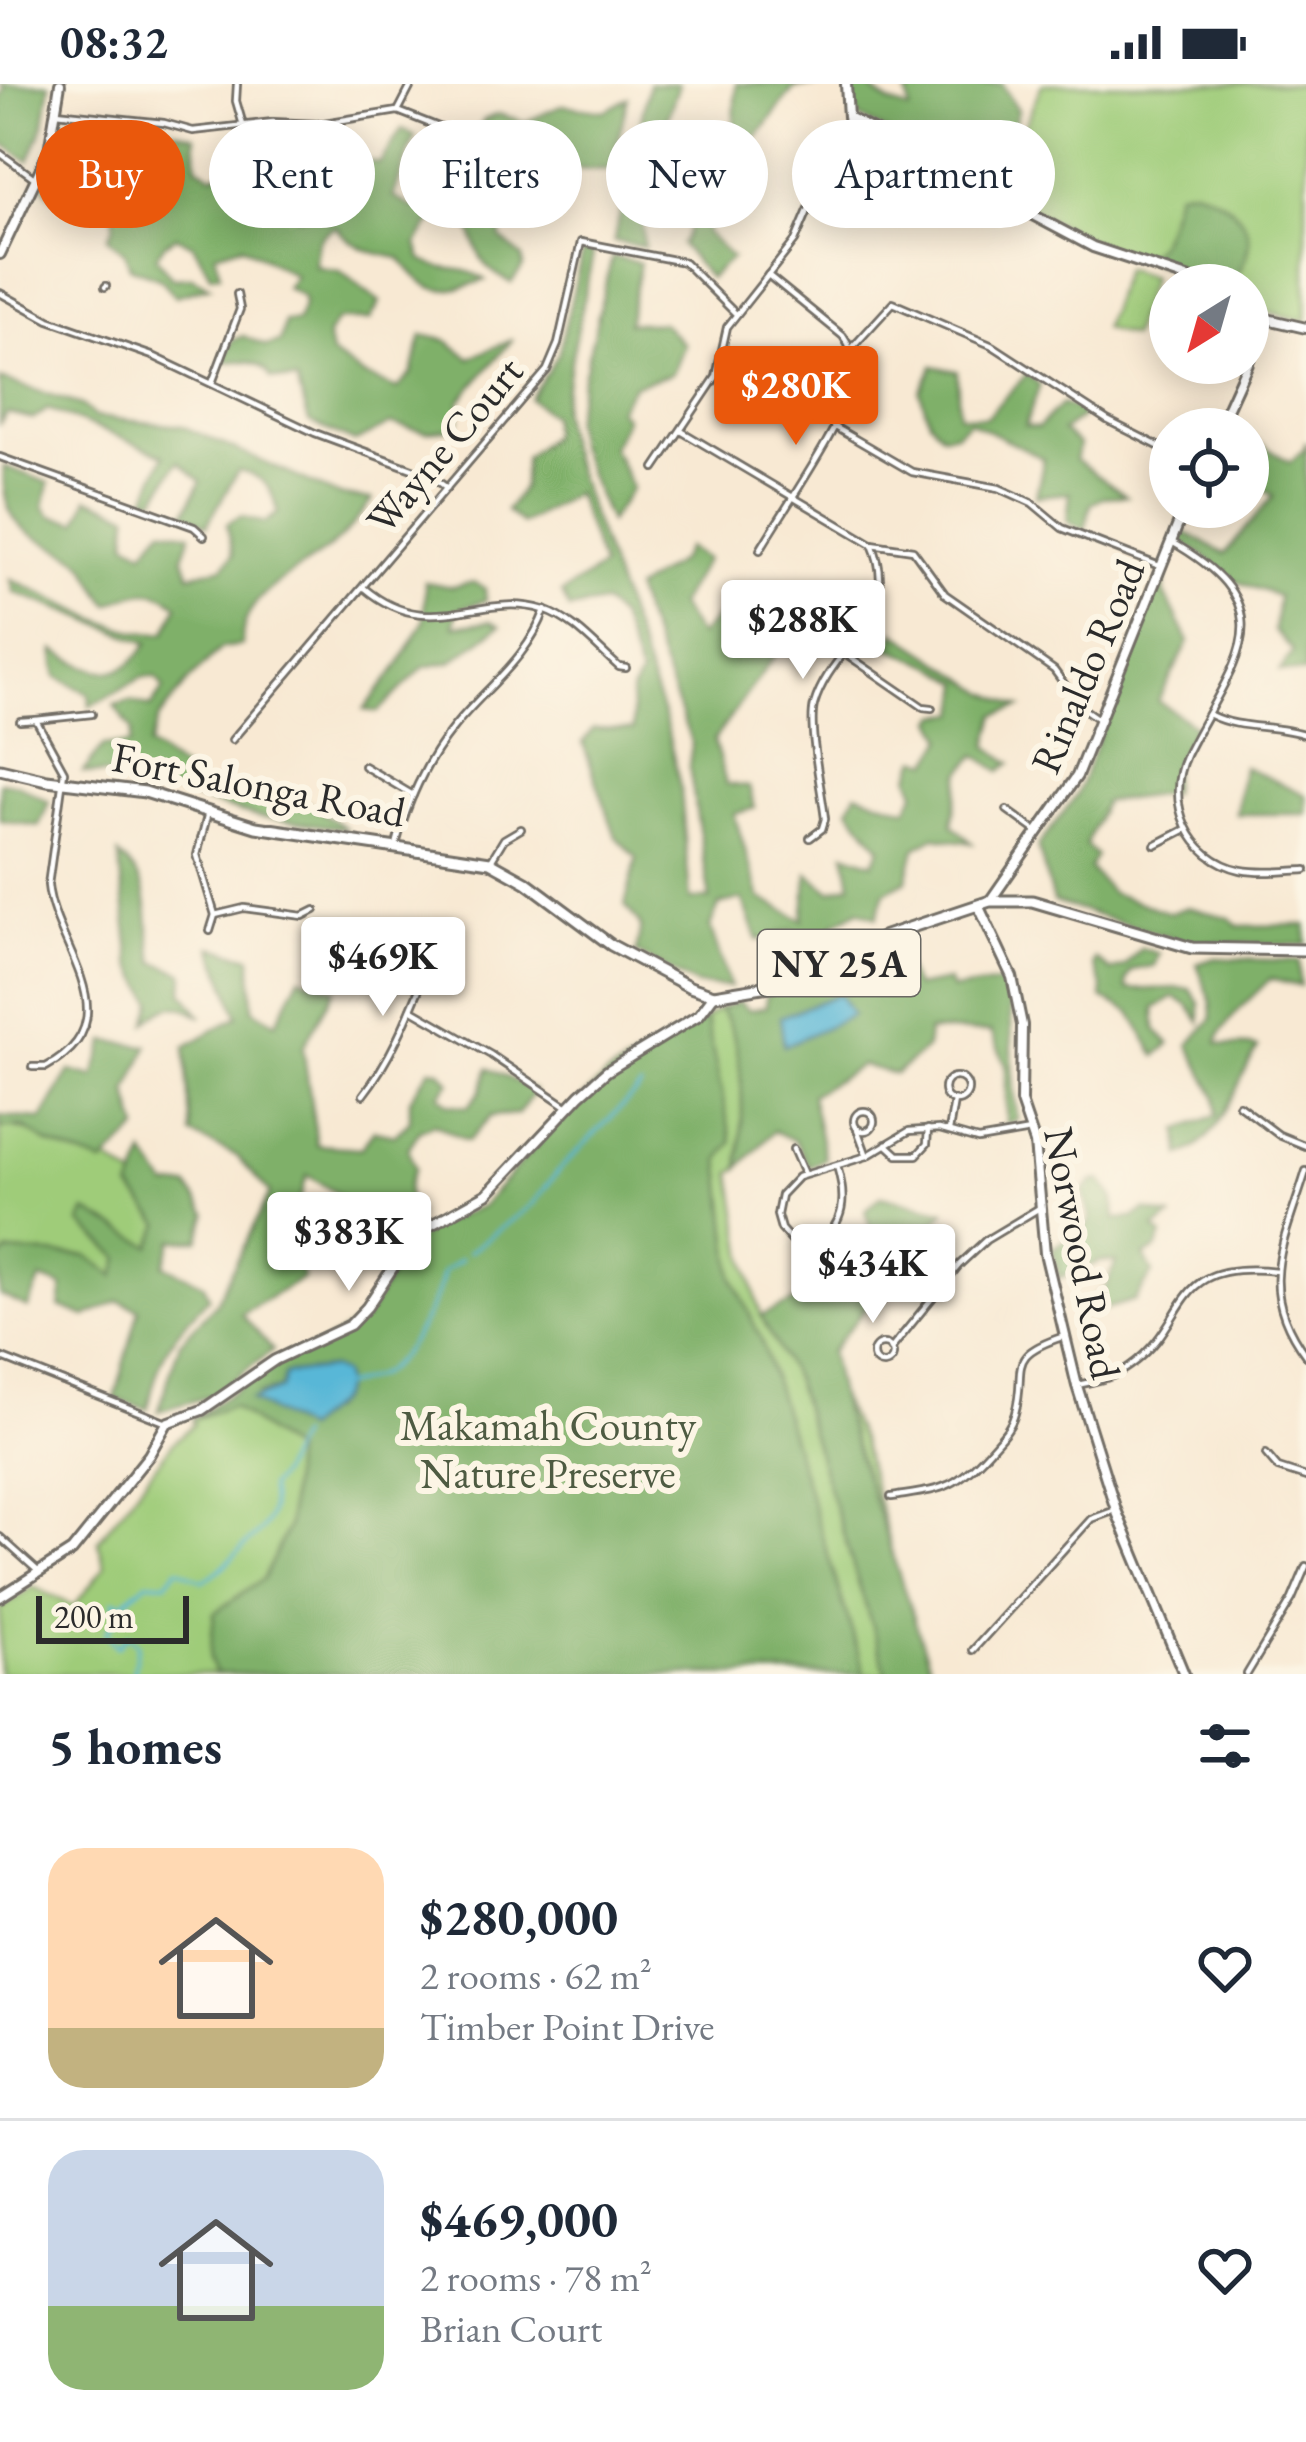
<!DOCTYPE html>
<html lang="en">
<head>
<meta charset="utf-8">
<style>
	body { margin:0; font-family:"EB Garamond",serif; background:#f2f2f3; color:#1f2937; height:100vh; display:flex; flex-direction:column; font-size:45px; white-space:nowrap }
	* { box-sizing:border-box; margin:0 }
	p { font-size:39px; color:#747a83 }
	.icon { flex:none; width:66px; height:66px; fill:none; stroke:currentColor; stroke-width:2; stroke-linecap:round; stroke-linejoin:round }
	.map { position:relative; height:1590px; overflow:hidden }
	.details { display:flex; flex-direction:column; background:#fff; flex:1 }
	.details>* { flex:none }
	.hud { position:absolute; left:36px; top:36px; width:1236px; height:108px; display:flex; gap:24px }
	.needle { width:78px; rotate:217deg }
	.controls { position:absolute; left:1149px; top:180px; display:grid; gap:24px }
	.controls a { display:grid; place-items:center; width:120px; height:120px; border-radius:50%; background:#fff; box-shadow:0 6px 30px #0003; font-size:60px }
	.scale { position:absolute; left:36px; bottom:30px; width:153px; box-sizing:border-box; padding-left:12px; border:6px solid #2b2b2b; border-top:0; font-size:33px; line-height:42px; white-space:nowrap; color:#2b2b2b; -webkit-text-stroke:9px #fcf5e5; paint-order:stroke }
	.price { position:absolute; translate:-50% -102px; padding:0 27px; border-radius:12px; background:#fff; color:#222; font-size:39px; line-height:78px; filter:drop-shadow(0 3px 6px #0008) }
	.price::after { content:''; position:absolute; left:50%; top:72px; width:36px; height:27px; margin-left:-18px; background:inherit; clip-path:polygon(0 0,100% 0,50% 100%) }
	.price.on { background:#ea580c; color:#fff }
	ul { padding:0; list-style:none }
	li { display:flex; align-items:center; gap:36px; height:300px; padding:0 48px }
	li+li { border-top:3px solid #e0e1e3 }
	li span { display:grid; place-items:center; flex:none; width:336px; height:240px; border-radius:36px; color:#555 }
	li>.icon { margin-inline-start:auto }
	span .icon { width:144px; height:144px; fill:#fffc; stroke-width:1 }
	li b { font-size:51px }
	h2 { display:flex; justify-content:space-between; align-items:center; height:144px; padding:0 48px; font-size:51px }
	.tag { padding:0 42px; border-radius:54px; background:#fff; box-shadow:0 6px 30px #0003; font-size:42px; line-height:108px }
	.tag.on { background:#ea580c; color:#fff }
	.status { display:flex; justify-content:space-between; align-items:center; height:84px; padding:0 60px; background:#fff; direction:ltr }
	.status svg { height:33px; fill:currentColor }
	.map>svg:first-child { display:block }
	.green { fill:#9fcc79; stroke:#657c52; stroke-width:3; fill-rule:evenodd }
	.forest { fill:#7fb069; stroke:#556e4a; stroke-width:3; fill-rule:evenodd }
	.water { fill:#59b7d7; stroke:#427181; stroke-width:3 }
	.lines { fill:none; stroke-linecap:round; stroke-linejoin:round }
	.stream { stroke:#59b7d7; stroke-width:3 }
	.street-casing { stroke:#736e66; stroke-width:10 }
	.secondary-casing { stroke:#736e66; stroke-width:14 }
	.primary-casing { stroke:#736e66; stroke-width:15 }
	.street { stroke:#fff; stroke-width:4.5 }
	.secondary { stroke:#fff; stroke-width:8 }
	.primary { stroke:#fff; stroke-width:9 }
	.labels { text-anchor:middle; stroke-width:12; stroke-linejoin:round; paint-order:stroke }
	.shield { fill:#fcf5e5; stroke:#6a6863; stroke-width:3 }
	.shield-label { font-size:39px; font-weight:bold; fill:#2b2b2b }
	.street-label { font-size:42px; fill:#2b2b2b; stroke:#fcf5e5 }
	.park-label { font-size:42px; fill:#4e5b42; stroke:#fcf5e5 }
</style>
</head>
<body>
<div class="status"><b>08:32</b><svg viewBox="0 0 49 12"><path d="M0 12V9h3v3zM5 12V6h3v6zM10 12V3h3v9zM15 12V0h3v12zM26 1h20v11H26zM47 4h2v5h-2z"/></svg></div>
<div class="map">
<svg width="1306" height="1590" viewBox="0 0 1306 1590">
	<rect width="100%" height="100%" fill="#fcf5e5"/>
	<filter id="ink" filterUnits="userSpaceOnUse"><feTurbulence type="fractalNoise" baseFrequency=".00833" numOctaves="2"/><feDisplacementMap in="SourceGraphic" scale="24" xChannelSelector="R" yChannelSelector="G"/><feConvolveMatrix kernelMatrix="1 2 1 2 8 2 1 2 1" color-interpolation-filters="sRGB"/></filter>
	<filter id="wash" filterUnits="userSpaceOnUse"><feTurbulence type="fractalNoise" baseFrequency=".004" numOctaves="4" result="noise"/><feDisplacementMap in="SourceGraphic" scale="48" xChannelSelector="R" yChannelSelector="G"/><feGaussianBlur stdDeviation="2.7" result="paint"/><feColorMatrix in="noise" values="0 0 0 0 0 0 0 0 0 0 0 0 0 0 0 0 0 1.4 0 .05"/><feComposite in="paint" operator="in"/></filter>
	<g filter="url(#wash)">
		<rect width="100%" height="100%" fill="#f8e9d3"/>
		<g class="green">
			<path d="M1042,0H1306V237L1268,228L1248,216V201H1224L1211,193L1103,163L997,107Z"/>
			<path d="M1124,184L1151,193L1131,253L1103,244Z"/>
			<path d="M719,925C748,954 743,1044 739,1084L732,1088L745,1173L761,1231L832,1298L861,1356L925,1590H0V1525L33,1503L74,1522L105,1483L98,1457L172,1360L194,1340L192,1335L273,1281L321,1261L366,1234L404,1168L432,1143L482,1122L559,1036ZM708,948L732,1058L720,1075L733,1194L751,1233L727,1193Z"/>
			<path d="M0,1040L88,1063L140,1098L169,1138L133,1217L9,1168L0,1175Z"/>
		</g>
		<g class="forest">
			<path d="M0,0H50L44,40L29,77L0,58V15L5,5Z"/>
			<path d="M649,0H679L641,112L644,163L614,157Z"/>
			<path d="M736,0H834L794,4L742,73L753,98L741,123L714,124L706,149L732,174L709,194L681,161L733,56Z"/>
			<path d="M851,0H872L873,7L889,19L910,26L906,0H1002L1018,26L997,107L860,34L850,17Z"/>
			<path d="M628,14L611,85C580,88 555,81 525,81L522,105L500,141L501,155L522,173L523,183L511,199C478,181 482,177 471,145L432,137L417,160L422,176C446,190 463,180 485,196C441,211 429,212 400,174C373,170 353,164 336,143C316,150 316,163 315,182L340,187L380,218L370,236H337L327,251L331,270L364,292L397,305L412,289L422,251L446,256L470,274L513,255L460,317L459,336L454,344L427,348L391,340L355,358L309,338L297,297L271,294C262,274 242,276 223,278L232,257L243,252L266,262L280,258L285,238H297L304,219L302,212L286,203L295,192L242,161L215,169L220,190L211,191L193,161L177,153L165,160L156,173L172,194L192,193L210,202L175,212L161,195L130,183L125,169L108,153L114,142L113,121L84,104L56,116L44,103L46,87L67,36L86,42V58L136,71L141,44L162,43L195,52L197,82L212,91L228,86L244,65L248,100L277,84L298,133L313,131L329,138V111L294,93L296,86L325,67L336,74L360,71L365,77L380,79L402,45L415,52L393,113L412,123L437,124L452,112L477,119L489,127L504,123L510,67L478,45L484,36L498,30L525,38L563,21L605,27Z"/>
			<path d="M1194,104C1243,122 1269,154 1229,200L1141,175C1166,160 1167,135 1177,107Z"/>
			<path d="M583,166L593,170L561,326L567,361L665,636L681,707L690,815H710L689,682L692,660L634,506L679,477L687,464L706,475L678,521L699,552L730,519L785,557L714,656L726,700L749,703L755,724L734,730L760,814L803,836L808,789L831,807L851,800L845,769L873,779L881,764L849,724L856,709L907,725L916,708L910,693L918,674L930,678L945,654L935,636L939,631L958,629L962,599L934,582L889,564L895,548L988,609L1021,623L996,631L988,662L1011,679L1000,687L976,671L961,689L952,740L972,759L935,753L915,764L907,796L885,808L877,833L859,826L832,841L839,869L832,875L794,846L758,856L742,815L719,821L710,843L730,903L696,901L636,869L641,842L625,821L637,774L616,753L583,659L593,645L633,646L631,609L640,592L619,534L603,519L569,525L562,509L602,483L575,409L522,440L506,427L523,403L525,373L551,352V332L530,315L558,271Z"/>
			<path d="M612,173L640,179L628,239H662L684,260L672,290L634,301L618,325L626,333L612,363L632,404L609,438L575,358L573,335Z"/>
			<path d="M933,282L957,287L959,331L986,333L1027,290L1040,301L1025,342L1038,344L1062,320L1086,329L1062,347L1079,361L1075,376L1126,412L1103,413L1091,420L1085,446L1067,437L1070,409L1036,412L1044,375L969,337L956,349L942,350L929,337L920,308Z"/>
			<path d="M0,295L82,321L95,333L182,342L338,411L372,416C360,431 349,448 334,460C299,490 240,507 242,561L221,564L185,601L159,634L149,662L210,705L264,719L291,708L347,745L257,733L126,693L83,688L104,661H130L132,646L114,621L131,617L151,623L164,604L156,593H143L90,622L89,610L56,592L54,566C93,587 119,604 148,559L14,508L11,495C51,512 124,556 166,548L178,521C154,500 137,508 110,520C96,508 91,483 77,474C37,450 0,451 4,382L49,399L44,423L51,432L78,438L88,414L129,430L127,458L144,467L163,444L191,450L183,472L190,491L223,483L233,471L227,440L241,432L265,439L278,429C272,404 264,391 238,387L207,441L185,429L201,397L178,377L156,414H146L164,371L48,325L34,335L7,329L0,339Z"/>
			<path d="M1249,353L1290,378L1304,365L1306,357V589L1280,587L1293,567L1274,547L1278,512L1229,495L1215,480L1176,454L1179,445L1225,470L1273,412L1248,392Z"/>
			<path d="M1166,482L1164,508L1189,558L1158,617L1195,642L1172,684L1171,709L1104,718L1086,761L1096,772L1089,784L1111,809L1170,829L1188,823L1230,834L1238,842L1306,841V861L1185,858L1053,818L1038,762L1076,712Z"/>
			<path d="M425,498L452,503L474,498L485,505L486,516L457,526L454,542L491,537L500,542L451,578L424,583L378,628L364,626L397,584L424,537Z"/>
			<path d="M1243,682L1306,711V730H1236Z"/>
			<path d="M0,698L17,700L49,718L39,742L0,736Z"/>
			<path d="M119,771C159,806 142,833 155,878L184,889L183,908L202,933C178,917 167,919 147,938L153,918L131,880Z"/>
			<path d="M212,863L251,873L253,925L276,939L300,892L335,905L303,963L317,1061L361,1064L374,1046L394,1051L410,1037V1015L430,985L440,986L450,998L439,1011L448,1020L468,1023L481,1007L488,984L535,1007L518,1030L491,1032L468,1057L434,1040L420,1046L408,1065L415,1085C404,1103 406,1113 417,1130L402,1150L307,1091L290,1150L303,1194L241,1230L273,1266L212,1312L158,1327L180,1258L216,1219L270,1109L237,1072L192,1051L185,963L238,932Z"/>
			<path d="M1141,864L1159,870L1154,882L1132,886L1126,897L1127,905C1149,907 1168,902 1190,905L1200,919V938L1189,922L1175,913L1155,924L1156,945L1170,960L1156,972L1131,929L1102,914L1103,904L1093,881L1095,875L1111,887L1125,882Z"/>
			<path d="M865,872L884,907L900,901L902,874L915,903L948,897L952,906L1007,898C1015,944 1009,990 1018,1036L1006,1040V981L991,948L928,947L926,965L895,990L861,981L811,1011L825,1075L810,1083L795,1057L774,1047L739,1084C743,1043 748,955 719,925L739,918L748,926L766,923V911L815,899Z"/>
			<path d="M1215,874L1299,877L1300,902L1270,895C1255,910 1219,942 1218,959C1233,965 1244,959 1258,964C1234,1001 1224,1054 1181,1072L1179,1046L1217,1031L1216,1013L1189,961L1212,935L1211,917L1197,880Z"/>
			<path d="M706,935L732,1058L720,1075L733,1194L761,1255L865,1590H215L210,1574L214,1529L264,1494L288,1442L292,1367L232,1322L192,1335L273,1281L321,1261L366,1234L404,1168L432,1143L482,1122L559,1036L607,991ZM331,1284V1325L316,1333L260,1310L281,1305L285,1290Z"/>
			<path d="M106,957L148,962L128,1008L139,1045L103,1080L49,1060L23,1043L0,1044V1032L42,1035L70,987L94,993Z"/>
			<path d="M145,1071L167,1102L189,1103L207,1131L199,1156H173L164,1181L204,1200L209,1213C170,1253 159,1269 148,1325L115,1315L139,1225L119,1217L86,1233L60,1223L63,1203L41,1195L28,1224L0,1211V1175L9,1168L88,1172L115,1192L120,1174L80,1139L86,1127L151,1162L161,1140L131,1105Z"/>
			<path d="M1101,1096L1114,1115L1116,1135L1133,1134L1146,1126L1171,1133L1155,1145L1162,1152L1156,1166L1144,1172L1153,1189L1135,1216L1089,1230L1079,1225L1105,1204L1116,1178L1102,1177L1059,1194L1052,1165L1088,1141L1090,1133L1083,1108L1093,1097Z"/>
			<path d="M881,1112L945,1127L830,1268L841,1321L933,1590H887L795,1297L761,1232L817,1207L874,1155L865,1127Z"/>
		</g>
		<g class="water">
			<path d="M839,910L852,931L784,962L780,933Z"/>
			<path d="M331,1284L342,1289C352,1318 320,1328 304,1346L251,1316L281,1305L285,1290Z"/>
		</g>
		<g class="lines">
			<g class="stream">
				<path d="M469,1168L533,1120L559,1086L641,1003"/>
				<path d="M343,1302C356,1298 371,1296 382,1289C407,1274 438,1216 443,1188L461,1175"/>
				<path d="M133,1590L138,1560L128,1551L118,1563L106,1548L116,1536L114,1517L123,1519L147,1498L166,1499L178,1484L203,1497C218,1489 228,1478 239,1467C263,1443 276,1441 269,1403C284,1390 287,1369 299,1352"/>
			</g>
		</g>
	</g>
	<g filter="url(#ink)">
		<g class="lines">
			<defs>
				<g id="street">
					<path d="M237,0L236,17L243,41"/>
					<path d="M398,27L412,0"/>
					<path d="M56,28L164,39L193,47L273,38L318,40L398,27L441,44L448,52"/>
					<path d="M0,69L33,93"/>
					<path d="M105,203L106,202"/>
					<path d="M0,209L49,236L155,273L315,349L431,392L447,404"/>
					<path d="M852,264L893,219L993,262L1107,336L1170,368"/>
					<path d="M212,299L240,225L237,210"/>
					<path d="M833,342L912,388L999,404L1032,419L1062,444L1162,483"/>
					<path d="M681,347L872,460L913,466L945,510L1054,586L1081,623L1101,637"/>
					<path d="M0,373L194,443L204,452"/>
					<path d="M655,384L716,293L727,243L795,157L848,33"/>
					<path d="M1172,458C1293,527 1231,579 1186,671C1164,718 1189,775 1241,786C1262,790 1285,787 1306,786"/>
					<path d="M760,466C782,428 847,335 853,297C856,280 853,266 843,252L768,191"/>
					<path d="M364,504C430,560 480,506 544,526C574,536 596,563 619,583L626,584"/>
					<path d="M846,570L923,623L932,624"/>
					<path d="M1210,631C1240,646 1274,640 1306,651"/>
					<path d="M20,637L36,636"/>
					<path d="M232,656L547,286L558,260L581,158L684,178L736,230"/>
					<path d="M364,682L413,711"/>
					<path d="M1007,726L1039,749"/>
					<path d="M208,728L197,771L215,831L210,847"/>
					<path d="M810,754L822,745L825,735C822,707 808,645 814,621C831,561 904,534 872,460"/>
					<path d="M396,761C406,721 426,677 453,644C485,604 527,576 545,526"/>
					<path d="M1155,761L1186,745"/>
					<path d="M490,778L504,755L521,745"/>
					<path d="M215,831L244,824L303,832L315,826"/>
					<path d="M411,925L491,971L568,1023"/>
					<path d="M32,983H46C134,936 54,863 48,801L64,687L36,636L92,630"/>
					<circle cx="956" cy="1005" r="12"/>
					<path d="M363,1011C394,972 412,922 431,876"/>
					<path d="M1239,1021L1279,1051L1306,1062"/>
					<circle cx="864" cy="1037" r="10"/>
					<path d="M857,1045L867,1072"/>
					<path d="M949,1047L954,1017"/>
					<path d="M886,1060L898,1071H917L927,1060L928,1045"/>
					<path d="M793,1065L804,1090"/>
					<path d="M837,1082C847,1115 845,1138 818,1161L797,1163L781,1145L777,1131L781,1111L798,1093L867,1072L909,1047L939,1045L978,1056L1030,1047"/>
					<path d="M1306,1087C1284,1160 1255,1204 1306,1272"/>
					<circle cx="883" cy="1270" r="10"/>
					<path d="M891,1265L959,1181L986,1156L1041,1123"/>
					<path d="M0,1273L167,1339"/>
					<path d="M1077,1301C1096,1297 1114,1294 1130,1282C1194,1236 1166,1175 1277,1187"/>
					<path d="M1266,1370L1278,1384L1306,1393"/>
					<path d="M891,1413C942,1405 953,1407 989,1367C999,1355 1011,1345 1015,1329C1028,1284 1002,1272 1065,1252"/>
					<path d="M0,1453L39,1488"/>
					<path d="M973,1566L1091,1435L1116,1426"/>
					<path d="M1247,1590L1292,1515L1306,1482"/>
				</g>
				<g id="secondary">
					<path d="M846,0L848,33L1093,163L1208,201"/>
					<path d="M0,170L49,67L60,0"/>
					<path d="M1248,223L1267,235L1306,244"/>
					<path d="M1248,278L1267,235"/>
					<path d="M1218,345L1248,279"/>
					<path d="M990,817L1077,692L1185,423"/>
					<path d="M978,821L1012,893L1022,941L1021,1018L1035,1059L1045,1169L1077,1302L1116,1426L1184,1590"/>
					<path d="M0,1513L72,1467L149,1371L167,1339L202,1326L275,1276L350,1241L367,1223L415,1150L487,1110L580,1011L607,987L699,931L714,911"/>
				</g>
				<path id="primary" d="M0,685L47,696L145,708L256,743L490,778L526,798L611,861L690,903L714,911L806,896L885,852L990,817H1032L1192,864L1306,866"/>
			</defs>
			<use href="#street" class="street-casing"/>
			<use href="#secondary" class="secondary-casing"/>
			<use href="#primary" class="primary-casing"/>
			<use href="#street" class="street"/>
			<use href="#secondary" class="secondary"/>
			<use href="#primary" class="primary"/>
		</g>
	</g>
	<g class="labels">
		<rect class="shield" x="758" y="846" width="162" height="66" rx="9"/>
		<g class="shield-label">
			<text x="839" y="893">NY 25A</text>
		</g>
		<g class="street-label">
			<text transform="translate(444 361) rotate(-50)" y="15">Wayne Court</text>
			<text transform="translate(1087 582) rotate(-67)" y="15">Rinaldo Road</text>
			<text transform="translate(259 700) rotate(11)" y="15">Fort Salonga Road</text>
			<text transform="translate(1083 1169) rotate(79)" y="15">Norwood Road</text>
		</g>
		<g class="park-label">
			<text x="548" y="1356">Makamah County<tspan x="548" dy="48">Nature Preserve</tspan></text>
		</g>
	</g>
</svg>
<div class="controls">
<a><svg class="needle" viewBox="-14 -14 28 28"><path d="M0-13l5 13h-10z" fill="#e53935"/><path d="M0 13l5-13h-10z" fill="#747a83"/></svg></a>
<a><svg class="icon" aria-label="locate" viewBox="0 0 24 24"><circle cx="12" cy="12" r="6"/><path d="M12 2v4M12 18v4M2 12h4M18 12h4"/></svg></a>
</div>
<div class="scale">200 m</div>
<b class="price on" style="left:796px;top:364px">$280K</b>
<b class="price" style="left:803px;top:598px">$288K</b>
<b class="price" style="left:383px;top:935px">$469K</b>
<b class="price" style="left:349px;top:1210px">$383K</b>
<b class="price" style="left:873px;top:1242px">$434K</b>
<div class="hud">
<a class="tag on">Buy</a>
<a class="tag">Rent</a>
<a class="tag">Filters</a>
<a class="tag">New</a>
<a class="tag">Apartment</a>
</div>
</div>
<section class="details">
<h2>5 homes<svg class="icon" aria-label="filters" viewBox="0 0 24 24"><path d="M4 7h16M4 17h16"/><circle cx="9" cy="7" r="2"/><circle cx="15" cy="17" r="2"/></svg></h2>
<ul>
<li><span style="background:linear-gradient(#ffd9b3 75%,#c2b280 0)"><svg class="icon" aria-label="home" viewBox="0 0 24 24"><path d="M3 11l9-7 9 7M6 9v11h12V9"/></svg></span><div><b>$280,000</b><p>2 rooms · 62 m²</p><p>Timber Point Drive</p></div><svg class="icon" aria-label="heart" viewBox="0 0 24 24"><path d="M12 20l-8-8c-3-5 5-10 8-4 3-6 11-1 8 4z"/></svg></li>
<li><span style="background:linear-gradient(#c9d6e8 65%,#8fb573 0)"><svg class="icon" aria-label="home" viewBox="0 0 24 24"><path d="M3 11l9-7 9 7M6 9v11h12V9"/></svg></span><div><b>$469,000</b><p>2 rooms · 78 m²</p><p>Brian Court</p></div><svg class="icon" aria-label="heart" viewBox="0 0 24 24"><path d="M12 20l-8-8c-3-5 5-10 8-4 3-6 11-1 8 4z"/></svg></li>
</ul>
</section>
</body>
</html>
